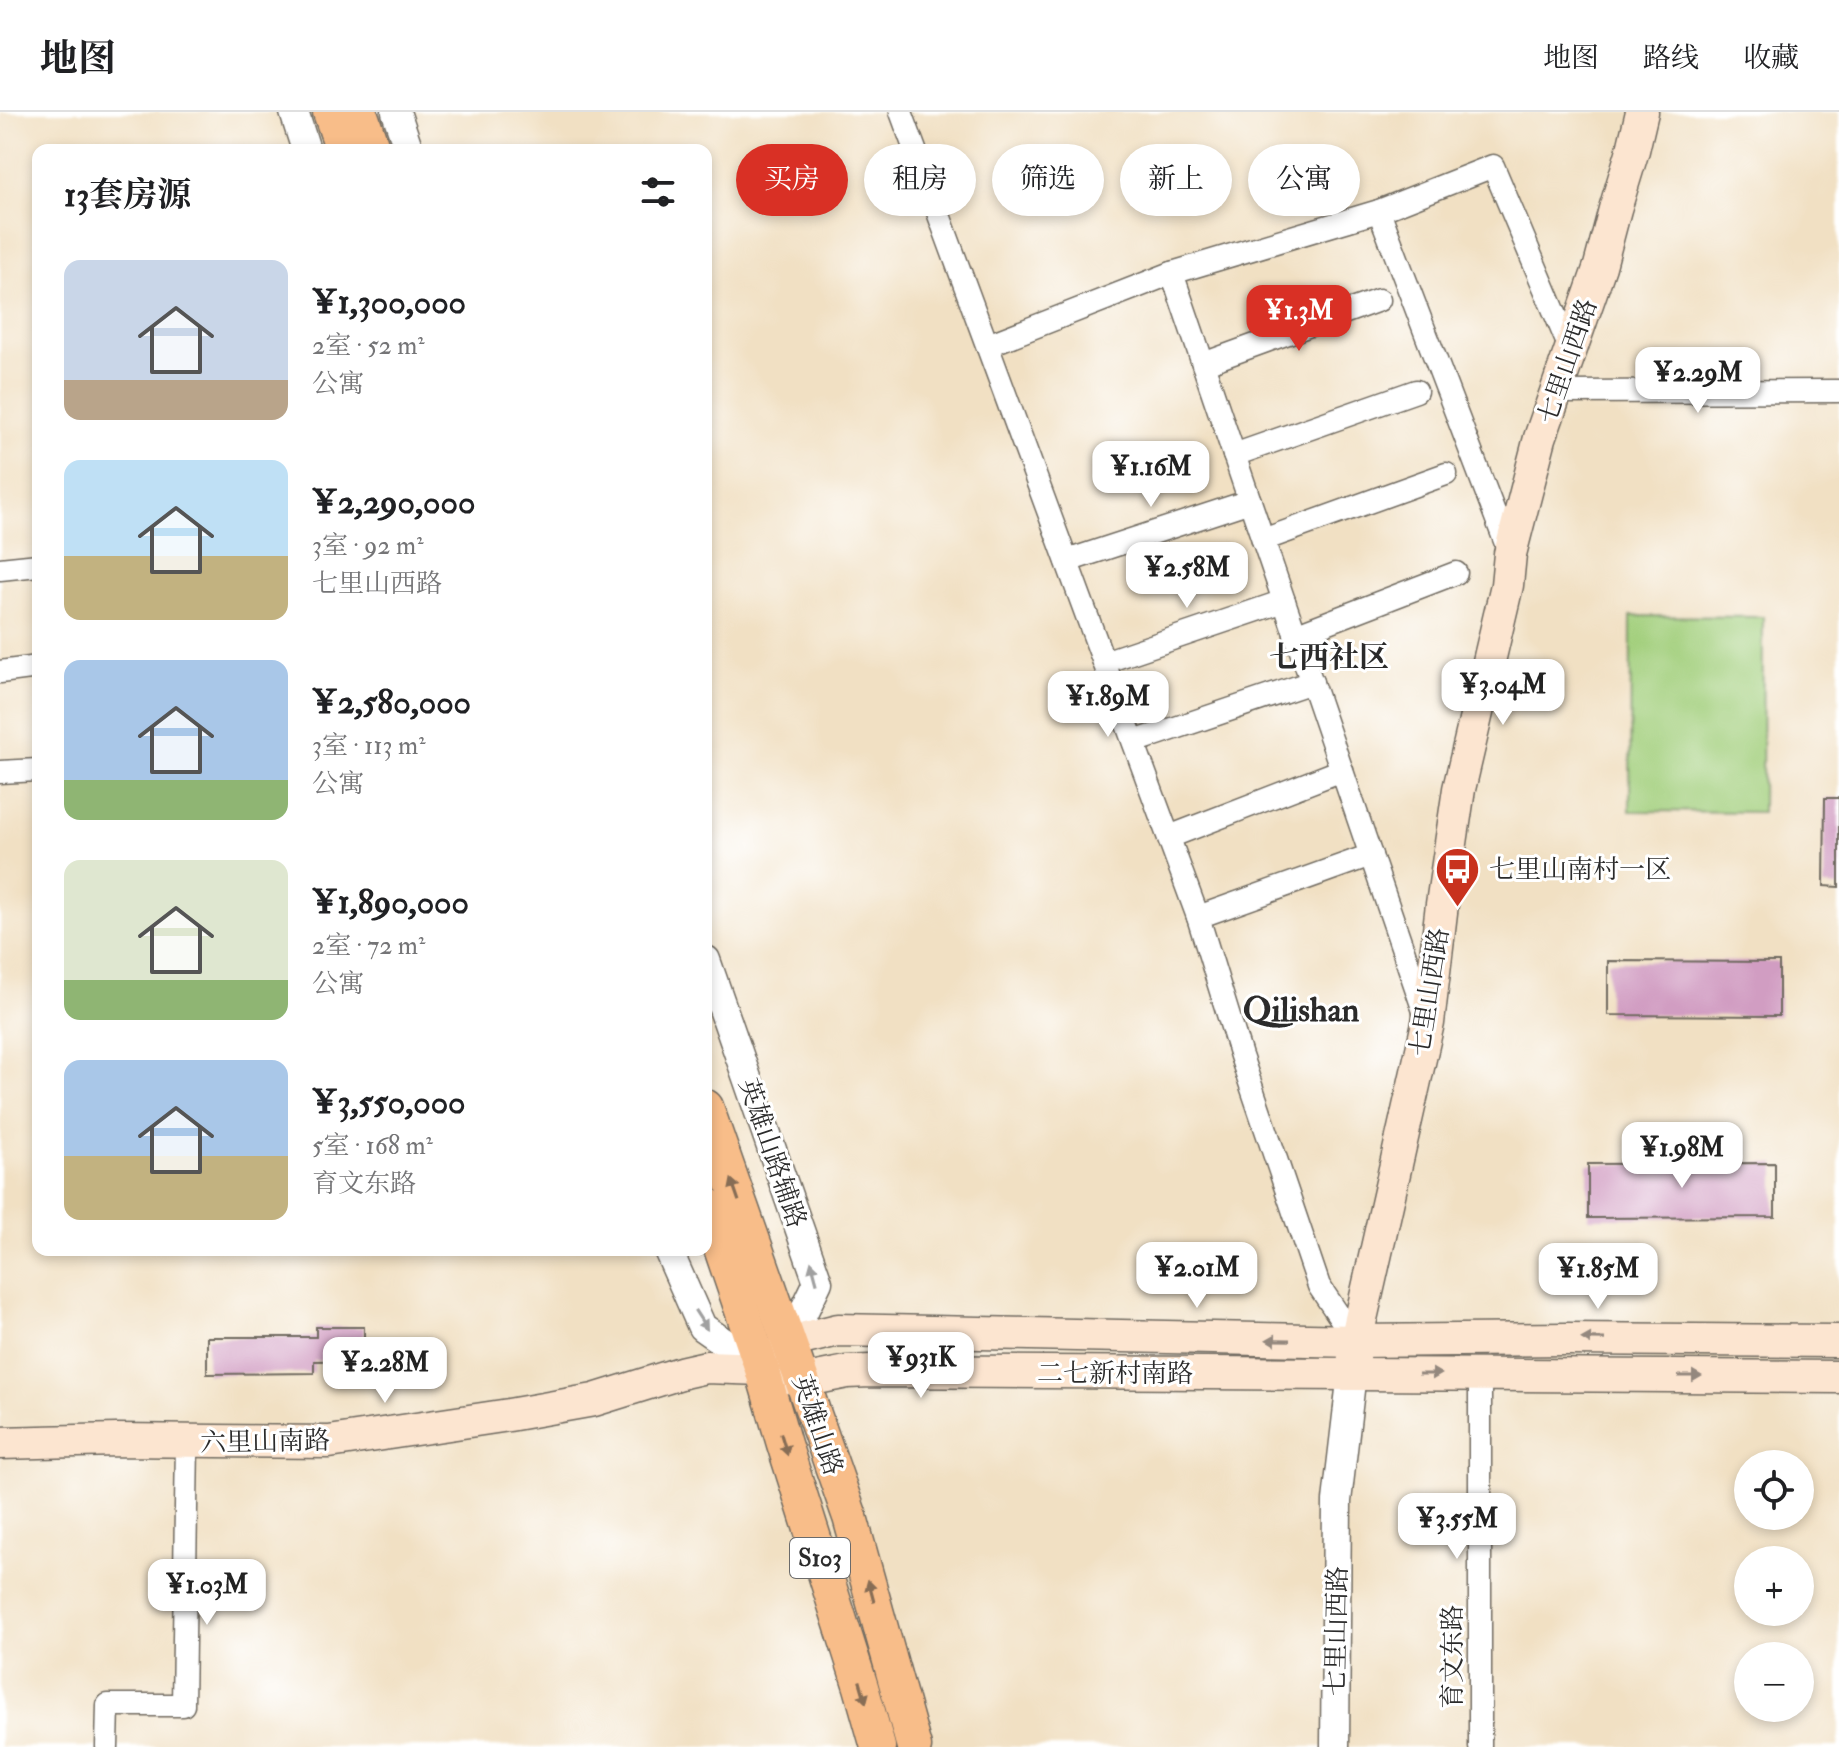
<!DOCTYPE html>
<html lang="zh">
<head>
<meta charset="utf-8">
<style>
	body { margin:0; font-family:"IM FELL Double Pica","Noto Serif SC",serif; background:#f6f6f6; color:#202124; height:100vh; display:flex; flex-direction:column; font-size:30px; white-space:nowrap }
	* { box-sizing:border-box; margin:0 }
	p { font-size:26px; color:#757577 }
	.icon { flex:none; width:44px; height:44px; fill:none; stroke:currentColor; stroke-width:2; stroke-linecap:round; stroke-linejoin:round }
	.map { position:relative; flex:1; overflow:hidden }
	.side { position:absolute; left:32px; top:32px; width:680px; height:1112px; display:flex; flex-direction:column; background:#fff; border-radius:16px; box-shadow:0 4px 12px #0003 }
	.side>* { flex:none }
	.banner { position:absolute; left:736px; top:32px; width:760px; height:72px; display:flex; gap:16px }
	.fabs { position:absolute; left:1734px; top:1338px; display:grid; gap:16px }
	.fabs a { display:grid; place-items:center; width:80px; height:80px; border-radius:50%; background:#fff; box-shadow:0 4px 12px #0003; font-size:40px }
	.price { position:absolute; translate:-50% -68px; padding:0 18px; border-radius:16px; background:#fff; color:#222; font-size:26px; line-height:52px; filter:drop-shadow(0 2px 4px #0008) }
	.price::after { content:''; position:absolute; left:50%; top:48px; width:24px; height:18px; margin-left:-12px; background:inherit; clip-path:polygon(0 0,100% 0,50% 100%) }
	.price.on { background:#d93025; color:#fff }
	ul { padding:0; list-style:none }
	li { display:flex; align-items:center; gap:24px; height:200px; padding:0 32px }
	li span { display:grid; place-items:center; flex:none; width:224px; height:160px; border-radius:16px; color:#555 }
	li>.icon { margin-inline-start:auto }
	span .icon { width:96px; height:96px; fill:#fffc; stroke-width:1 }
	li b { font-size:34px }
	h2 { display:flex; justify-content:space-between; align-items:center; height:96px; padding:0 32px; font-size:34px }
	.chip { padding:0 28px; border-radius:36px; background:#fff; box-shadow:0 4px 12px #0003; font-size:28px; line-height:72px }
	.chip.on { background:#d93025; color:#fff }
	header { display:flex; align-items:center; gap:48px; box-sizing:border-box; height:112px; padding:0 40px; background:#fff; border-bottom:2px solid #e0e0e0 }
	header strong { font-size:38px }
	nav { display:flex; gap:44px; margin-inline-start:auto; font-size:28px }
	.map>svg:first-child { display:block }
	.green { fill:#a2cf7c; stroke:#667d54; stroke-width:2 }
	.building { fill:#d19dc2 }
	.lines { fill:none; stroke-linecap:round; stroke-linejoin:round }
	.minor-casing { stroke:#706a60; stroke-width:25 }
	.tertiary-casing { stroke:#706a60; stroke-width:31 }
	.secondary-casing { stroke:#706a60; stroke-width:35 }
	.primary-casing { stroke:#706a60; stroke-width:37 }
	.minor { stroke:#fff; stroke-width:22 }
	.tertiary { stroke:#fff; stroke-width:28 }
	.secondary { stroke:#fce5d0; stroke-width:32 }
	.primary { stroke:#f8bd89; stroke-width:34 }
	.oneway { fill:#876d55 }
	.oneway2 { fill:#a0a0a0 }
	.oneway3 { fill:#94887e }
	.labels { text-anchor:middle; stroke-width:6; stroke-linejoin:round; paint-order:stroke }
	.shield { fill:#fff; stroke:#6b6b6b; stroke-width:2 }
	.shield-label { font-size:24px; font-weight:bold; fill:#2b2b2b }
	.street-label { font-size:26px; fill:#2b2b2b; stroke:#fff }
	.poi-label { font-size:26px; fill:#2b2b2b; stroke:#fff; text-anchor:start }
	.quarter-label { font-size:30px; font-weight:bold; fill:#2b2b2b; stroke:#fff }
	.district-label { font-size:34px; font-weight:bold; fill:#2b2b2b; stroke:#fff }
</style>
</head>
<body>
<header>
<strong>地图</strong>
<nav><a>地图</a><a>路线</a><a>收藏</a></nav>
</header>
<div class="map">
<svg width="1839" height="1635" viewBox="0 0 1839 1635">
	<rect width="100%" height="100%" fill="#fff"/>
	<filter id="ink" filterUnits="userSpaceOnUse"><feTurbulence type="fractalNoise" baseFrequency=".0125" numOctaves="2"/><feDisplacementMap in="SourceGraphic" scale="16" xChannelSelector="R" yChannelSelector="G"/><feConvolveMatrix kernelMatrix="1 2 1 2 8 2 1 2 1" color-interpolation-filters="sRGB"/></filter>
	<filter id="wash" filterUnits="userSpaceOnUse"><feTurbulence type="fractalNoise" baseFrequency=".006" numOctaves="4" result="noise"/><feDisplacementMap in="SourceGraphic" scale="32" xChannelSelector="R" yChannelSelector="G"/><feGaussianBlur stdDeviation="1.8" result="paint"/><feColorMatrix in="noise" values="0 0 0 0 0 0 0 0 0 0 0 0 0 0 0 0 0 1.4 0 .05"/><feComposite in="paint" operator="in"/></filter>
	<g filter="url(#wash)">
		<rect width="100%" height="100%" fill="#f1e0c3"/>
		<path class="green" d="M1631,504L1763,505L1762,700L1630,699Z"/>
		<g id="blocks">
			<g class="building">
				<path d="M1825,686H1839V775L1824,774Z"/>
				<path d="M1608,849L1779,850V904L1608,903Z"/>
				<path d="M1775,1051V1105L1588,1106V1052Z"/>
				<path d="M316,1215H364V1248L314,1249V1261L207,1262V1225H316Z"/>
			</g>
		</g>
	</g>
	<g filter="url(#ink)">
		<use href="#blocks" fill-opacity="0" stroke="#706a60" stroke-width="2"/>
		<g class="lines">
			<defs>
				<g id="minor">
					<path d="M901,0L1198,805L1241,944L1319,1174L1356,1229"/>
					<path d="M1379,99L1493,54L1571,239"/>
					<path d="M1172,161L1379,99L1510,442"/>
					<path d="M988,233L1172,161L1425,902"/>
					<path d="M1203,252L1379,188"/>
					<path d="M1558,280L1839,279"/>
					<path d="M1234,343L1416,279"/>
					<path d="M1263,428L1446,362"/>
					<path d="M1067,449L1250,389"/>
					<path d="M0,457L38,453"/>
					<path d="M1295,523L1456,461"/>
					<path d="M1104,550L1284,489"/>
					<path d="M0,560L38,555"/>
					<path d="M1134,630L1312,570"/>
					<path d="M0,660L38,658"/>
					<path d="M1169,725L1342,658"/>
					<path d="M1198,805L1371,743"/>
					<path d="M1480,1262V1635"/>
					<path d="M107,1635L108,1593H183L187,1330"/>
				</g>
				<g id="tertiary">
					<path d="M294,0L306,38"/>
					<path d="M396,0L409,38"/>
					<path d="M706,848L818,1170L789,1230"/>
					<path d="M668,1138L702,1215L762,1257"/>
					<path d="M1335,1635L1337,1389L1352,1261"/>
				</g>
				<g id="secondary">
					<path d="M770,1249L789,1230L838,1218L1356,1229L1567,1227L1839,1229"/>
					<path d="M1352,1261L1356,1229L1428,911L1442,792L1459,677L1507,473L1510,442L1540,326L1600,154L1615,97L1633,38L1642,0"/>
					<path d="M0,1331L117,1328L329,1330L509,1303L594,1288L684,1260L706,1255L762,1257L802,1269L847,1260L870,1259L1839,1265"/>
				</g>
				<g id="primary">
					<path d="M330,0L343,38"/>
					<path d="M360,0L373,38"/>
					<path d="M706,995L850,1405L914,1635"/>
					<path d="M706,1092L762,1257L784,1332L861,1575L878,1635"/>
				</g>
			</defs>
			<use href="#minor" class="minor-casing"/>
			<use href="#tertiary" class="tertiary-casing"/>
			<use href="#secondary" class="secondary-casing"/>
			<use href="#primary" class="primary-casing"/>
			<use href="#minor" class="minor"/>
			<use href="#tertiary" class="tertiary"/>
			<use href="#secondary" class="secondary"/>
			<use href="#primary" class="primary"/>
		</g>
		<defs><path id="oneway-solid" d="M-6-.8H1V-3.2L6.5 0L1 3.2V.8H-6Z" transform="scale(2)"/></defs>
		<g class="oneway">
			<use href="#oneway-solid" transform="translate(735 1078) rotate(-109)"/>
			<use href="#oneway-solid" transform="translate(784 1332) rotate(73)"/>
			<use href="#oneway-solid" transform="translate(871 1479) rotate(-105)"/>
			<use href="#oneway-solid" transform="translate(863 1580) rotate(74)"/>
		</g>
		<g class="oneway2">
			<use href="#oneway-solid" transform="translate(814 1160) rotate(-105)"/>
			<use href="#oneway-solid" transform="translate(701 1208) rotate(57)"/>
		</g>
		<g class="oneway3">
			<use href="#oneway-solid" transform="translate(1593 1227) rotate(-179)"/>
			<use href="#oneway-solid" transform="translate(1278 1228) rotate(-179)"/>
			<use href="#oneway-solid" transform="translate(1430 1262)"/>
			<use href="#oneway-solid" transform="translate(1690 1264)"/>
		</g>
	</g>
	<defs>
		<symbol id="bus-pin" viewBox="-11 -11 22 30"><path d="M0 17L-7.5 6A9.5 9.5 0 1 1 7.5 6Z" fill="#c8321e" stroke="#fff"/><path d="M-5-6H5V4H4V6H2V4H-2V6H-4V4H-5ZM-3.5-4V0h7V-4ZM-3.5 1.2v1.5H-2V1.2ZM2 1.2v1.5H3.5V1.2Z" fill="#fff"/></symbol>
	</defs>
	<g fill-rule="evenodd">
		<use href="#bus-pin" x="1432" y="732" width="51" height="69"/>
	</g>
	<g class="labels">
		<rect class="shield" x="790" y="1426" width="60" height="40" rx="6"/>
		<g class="shield-label">
			<text x="820" y="1454">S103</text>
		</g>
		<g class="street-label">
			<text transform="translate(1567 249) rotate(-71)" y="9">七里山西路</text>
			<text transform="translate(1429 880) rotate(-81)" y="9">七里山西路</text>
			<text transform="translate(773 1041) rotate(71)" y="9">英雄山路辅路</text>
			<text x="1115" y="1270">二七新村南路</text>
			<text transform="translate(818 1313) rotate(71)" y="9">英雄山路</text>
			<text transform="translate(265 1329) rotate(-1)" y="9">六里山南路</text>
			<text transform="translate(1336 1519) rotate(-89)" y="9">七里山西路</text>
			<text transform="translate(1452 1545) rotate(-90)" y="9">育文东路</text>
		</g>
		<g class="poi-label">
			<text x="1489" y="766">七里山南村一区</text>
		</g>
		<g class="quarter-label">
			<text x="1329" y="555">七西社区</text>
		</g>
		<g class="district-label">
			<text x="1301" y="909">Qilishan</text>
		</g>
	</g>
</svg>
<div class="fabs">
<a><svg class="icon" aria-label="locate" viewBox="0 0 24 24"><circle cx="12" cy="12" r="6"/><path d="M12 2v4M12 18v4M2 12h4M18 12h4"/></svg></a>
<a>+</a>
<a>−</a>
</div>
<b class="price on" style="left:1299px;top:241px">¥1.3M</b>
<b class="price" style="left:1698px;top:303px">¥2.29M</b>
<b class="price" style="left:1151px;top:397px">¥1.16M</b>
<b class="price" style="left:1187px;top:498px">¥2.58M</b>
<b class="price" style="left:1503px;top:615px">¥3.04M</b>
<b class="price" style="left:1108px;top:627px">¥1.89M</b>
<b class="price" style="left:1682px;top:1078px">¥1.98M</b>
<b class="price" style="left:1197px;top:1198px">¥2.01M</b>
<b class="price" style="left:1598px;top:1199px">¥1.85M</b>
<b class="price" style="left:921px;top:1288px">¥931K</b>
<b class="price" style="left:385px;top:1293px">¥2.28M</b>
<b class="price" style="left:1457px;top:1449px">¥3.55M</b>
<b class="price" style="left:207px;top:1515px">¥1.03M</b>
<div class="banner">
<a class="chip on">买房</a>
<a class="chip">租房</a>
<a class="chip">筛选</a>
<a class="chip">新上</a>
<a class="chip">公寓</a>
</div>
<section class="side">
<h2>13套房源<svg class="icon" aria-label="filters" viewBox="0 0 24 24"><path d="M4 7h16M4 17h16"/><circle cx="9" cy="7" r="2"/><circle cx="15" cy="17" r="2"/></svg></h2>
<ul>
<li><span style="background:linear-gradient(#c9d6e8 75%,#b9a48a 0)"><svg class="icon" aria-label="home" viewBox="0 0 24 24"><path d="M3 11l9-7 9 7M6 9v11h12V9"/></svg></span><div><b>¥1,300,000</b><p>2室 · 52 m²</p><p>公寓</p></div></li>
<li><span style="background:linear-gradient(#bfe0f5 60%,#c2b280 0)"><svg class="icon" aria-label="home" viewBox="0 0 24 24"><path d="M3 11l9-7 9 7M6 9v11h12V9"/></svg></span><div><b>¥2,290,000</b><p>3室 · 92 m²</p><p>七里山西路</p></div></li>
<li><span style="background:linear-gradient(#a9c7e8 75%,#8fb573 0)"><svg class="icon" aria-label="home" viewBox="0 0 24 24"><path d="M3 11l9-7 9 7M6 9v11h12V9"/></svg></span><div><b>¥2,580,000</b><p>3室 · 113 m²</p><p>公寓</p></div></li>
<li><span style="background:linear-gradient(#dfe7d0 75%,#8fb573 0)"><svg class="icon" aria-label="home" viewBox="0 0 24 24"><path d="M3 11l9-7 9 7M6 9v11h12V9"/></svg></span><div><b>¥1,890,000</b><p>2室 · 72 m²</p><p>公寓</p></div></li>
<li><span style="background:linear-gradient(#a9c7e8 60%,#c2b280 0)"><svg class="icon" aria-label="home" viewBox="0 0 24 24"><path d="M3 11l9-7 9 7M6 9v11h12V9"/></svg></span><div><b>¥3,550,000</b><p>5室 · 168 m²</p><p>育文东路</p></div></li>
</ul>
</section>
</div>
</body>
</html>
